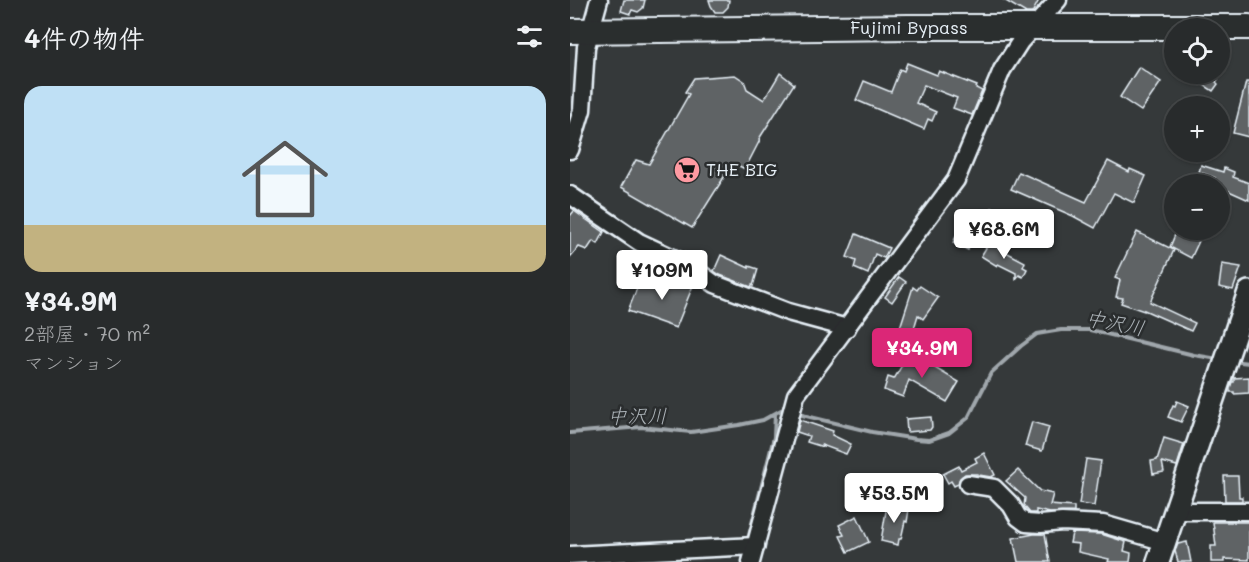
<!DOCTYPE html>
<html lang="ja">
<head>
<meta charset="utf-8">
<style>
	body { margin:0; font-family:Mali,"Klee One",sans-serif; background:#303334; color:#f1f3f6; height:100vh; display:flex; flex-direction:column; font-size:22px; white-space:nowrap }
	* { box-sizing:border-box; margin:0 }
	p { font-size:20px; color:#a5a7a9 }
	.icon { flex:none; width:33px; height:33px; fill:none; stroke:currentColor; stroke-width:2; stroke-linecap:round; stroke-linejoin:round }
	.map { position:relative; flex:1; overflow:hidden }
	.panel { display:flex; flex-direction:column; background:#282b2c; width:570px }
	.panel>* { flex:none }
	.controls { position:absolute; left:594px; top:18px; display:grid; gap:12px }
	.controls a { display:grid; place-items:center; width:66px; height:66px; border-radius:50%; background:#282b2c; box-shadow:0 2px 4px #0004,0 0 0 2px #444748; font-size:30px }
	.price { position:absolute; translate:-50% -51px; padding:0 14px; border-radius:6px; background:#fff; color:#222; font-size:20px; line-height:39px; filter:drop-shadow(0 2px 3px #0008) }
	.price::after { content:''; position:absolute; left:50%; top:36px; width:18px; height:14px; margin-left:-9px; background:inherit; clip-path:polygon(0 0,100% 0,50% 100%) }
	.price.active { background:#db2777; color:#fff }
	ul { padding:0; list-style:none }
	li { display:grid; align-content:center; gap:12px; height:318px; padding:0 24px }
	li+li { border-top:2px solid #444748 }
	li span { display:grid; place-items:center; height:186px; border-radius:18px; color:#555 }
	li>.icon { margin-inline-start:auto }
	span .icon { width:108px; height:108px; fill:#fffc; stroke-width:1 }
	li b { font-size:26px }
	h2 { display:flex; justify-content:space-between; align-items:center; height:72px; padding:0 24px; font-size:26px }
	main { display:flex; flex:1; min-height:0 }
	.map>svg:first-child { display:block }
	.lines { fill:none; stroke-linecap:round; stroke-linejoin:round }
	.stream { stroke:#a0a7ac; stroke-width:4 }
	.building { fill:#5f6365; stroke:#e8f1f8; stroke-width:1.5 }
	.minor-casing { stroke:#e8f1f8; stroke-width:21 }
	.major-casing { stroke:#e8f1f8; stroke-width:26 }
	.highway-casing { stroke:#e8f1f8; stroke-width:28 }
	.minor { stroke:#2a2d2e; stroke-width:16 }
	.major { stroke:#2a2d2e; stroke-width:21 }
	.highway { stroke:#2a2d2e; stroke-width:24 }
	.labels { text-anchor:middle; stroke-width:5; stroke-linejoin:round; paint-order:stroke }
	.street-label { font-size:18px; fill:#e8f1f8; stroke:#2a2d2e }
	.poi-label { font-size:18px; fill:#e8f1f8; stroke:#2a2d2e; text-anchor:start }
	.water-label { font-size:20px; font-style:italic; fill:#acb3b8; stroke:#2a2d2e }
</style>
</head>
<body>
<main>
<section class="panel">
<h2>4件の物件<svg class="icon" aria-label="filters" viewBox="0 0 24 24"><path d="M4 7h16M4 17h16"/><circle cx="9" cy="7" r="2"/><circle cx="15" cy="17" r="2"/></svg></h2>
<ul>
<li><span style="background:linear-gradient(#bfe0f5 75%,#c2b280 0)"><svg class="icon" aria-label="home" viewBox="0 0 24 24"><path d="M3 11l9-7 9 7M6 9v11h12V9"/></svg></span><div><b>¥34.9M</b><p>2部屋 · 70 m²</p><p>マンション</p></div></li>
</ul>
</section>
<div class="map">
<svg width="679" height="562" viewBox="0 0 679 562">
	<rect width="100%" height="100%" fill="#35393a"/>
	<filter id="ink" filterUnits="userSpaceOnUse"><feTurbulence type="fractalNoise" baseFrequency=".0167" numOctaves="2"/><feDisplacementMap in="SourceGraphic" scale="12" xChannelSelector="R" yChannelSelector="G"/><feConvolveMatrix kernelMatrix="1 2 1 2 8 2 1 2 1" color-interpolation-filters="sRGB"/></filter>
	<g filter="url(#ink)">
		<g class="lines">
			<g class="stream">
				<path d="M662,361L679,363"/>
				<path d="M224,413L302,432L346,439L359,440L379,433L398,418L421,373L451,346L467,334L491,330H520L624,355L648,359"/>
				<path d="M0,433L71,427L121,432L169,425L193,420L211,410L217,411"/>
				<path d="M177,543L204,437L205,414"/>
			</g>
		</g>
		<g class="building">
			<path d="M54,0H75L73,8L68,12L62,10L60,14L51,11Z"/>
			<path d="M139,0H159L158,7L153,12H145L141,6Z"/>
			<path d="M434,0H469L462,13H456Z"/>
			<path d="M337,63L367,75L369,71L407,86L406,88L412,91L402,115L383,108L387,98L354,85L346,103L366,112L362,121L358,119L354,129L286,100L294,81L321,92L330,69L334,71Z"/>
			<path d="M569,67L591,82L571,111L550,97Z"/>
			<path d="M210,73L224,84L189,139L190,140L175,169L163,163L122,228L51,187L66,160L79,164L119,94L115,92L124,78L165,75L174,81L177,89L194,100Z"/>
			<path d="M617,74H649L646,78L648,79L646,82L648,84L643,91Z"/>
			<path d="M676,82H679V137L663,133Z"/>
			<path d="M538,161L559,172L560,169L576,176L564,203L544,193L525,228L503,216L441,189L449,172L516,202Z"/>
			<path d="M631,165L653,172L654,168L664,172L663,177L679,183V200L650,187V184H642L645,178L629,172Z"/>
			<path d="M422,208L440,216L437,223L455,222L456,241L443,243V236L415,223Z"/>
			<path d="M4,211L34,232L28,244L23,241L17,250L9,247L0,257V216Z"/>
			<path d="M390,228L403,234L400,239L402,240L398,250L383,243Z"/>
			<path d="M607,230H616L621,232L619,236L629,241L621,258L600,247Z"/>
			<path d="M567,232L604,250L580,302L625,323L621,331L574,310V311L551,303L553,298L546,297L550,280L545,278Z"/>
			<path d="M286,234L319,248L314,258L305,254L298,274L284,268L286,261L277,257Z"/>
			<path d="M419,243L455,262L453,267L457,269L453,277L449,275L446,279V273L428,264L427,266L411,256Z"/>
			<path d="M151,255L179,268V266L188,269L183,286L182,285L181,287L150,275L144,271Z"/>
			<path d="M652,264L671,267L663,290L649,287Z"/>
			<path d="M105,275L124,283L106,328L58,311L71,278L95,287V285L100,287Z"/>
			<path d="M329,277L336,282L322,302L315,297Z"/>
			<path d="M350,286L368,298L353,319L348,315L339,345L330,342L331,338L327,337L343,287L347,290Z"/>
			<path d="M339,353L389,382L377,402L339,380L333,397L314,390L318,377L324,379Z"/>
			<path d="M679,377V393L664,394V392H660V388L662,382H664V378Z"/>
			<path d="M607,401L619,406L611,422L598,417L603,405L605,406Z"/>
			<path d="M361,417L362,427L360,430L337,432L336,419Z"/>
			<path d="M230,420L263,431L262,435L281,444L276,454L252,445L253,447L237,442L239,436L227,432Z"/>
			<path d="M462,422L479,427L472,451L455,446Z"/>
			<path d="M594,438L614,444L607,466L592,462L594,472L583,474L581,461L587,460Z"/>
			<path d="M414,453L425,475L421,477L409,475L408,474H395L390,478L388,484L384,486L381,481L378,483L373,474L389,466L391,470L407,462L405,458Z"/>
			<path d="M516,459L531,461L524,506L509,504Z"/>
			<path d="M448,470L470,491L483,494L480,505L504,507V512L480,513L466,510V513H460L454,506L455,498L436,481Z"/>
			<path d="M654,476H668L669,497H672V501H655Z"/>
			<path d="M317,505L339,509L337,522L335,521L331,539H329L328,545L311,541Z"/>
			<path d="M287,516L299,542L278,552L270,536L274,535L269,525Z"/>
			<path d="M643,522H679V560L654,559V562H641V546H646Z"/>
			<path d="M502,533L531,534L556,542L554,551L561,553L560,562H538L539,559L508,552L509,544L500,543Z"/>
			<path d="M464,534H475L480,562H448L443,538Z"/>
			<path d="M617,542L621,562H608L605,551L608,544Z"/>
		</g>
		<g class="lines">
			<defs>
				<g id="minor">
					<path d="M0,150L12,110L16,47L29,0"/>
					<path d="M0,195L69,242L118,265L145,284L218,312L277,328"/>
					<path d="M398,484L424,488L441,505L448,517L456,523L471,524L492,522L533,524L595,542"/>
					<path d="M605,511H679"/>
					<path d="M0,555L186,546"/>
					<path d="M181,562L226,395L386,180L432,70L450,42L488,0"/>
				</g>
				<path id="major" d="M588,562L679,292"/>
				<path id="highway" d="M0,31L339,27H679"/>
			</defs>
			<use href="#minor" class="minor-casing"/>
			<use href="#major" class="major-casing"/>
			<use href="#highway" class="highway-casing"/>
			<use href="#minor" class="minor"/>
			<use href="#major" class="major"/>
			<use href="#highway" class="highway"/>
		</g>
	</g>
	<defs>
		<symbol id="supermarket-disc" viewBox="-11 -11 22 22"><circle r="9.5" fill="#ff9aa2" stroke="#2a2d2e"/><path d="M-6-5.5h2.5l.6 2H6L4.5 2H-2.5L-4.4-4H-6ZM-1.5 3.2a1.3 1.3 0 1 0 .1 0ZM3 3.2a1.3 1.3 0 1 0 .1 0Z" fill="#111"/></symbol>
	</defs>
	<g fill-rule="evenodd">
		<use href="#supermarket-disc" x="102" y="155" width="30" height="30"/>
	</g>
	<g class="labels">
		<g class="street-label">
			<text x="339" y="34">Fujimi Bypass</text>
		</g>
		<g class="poi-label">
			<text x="136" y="176">THE BIG</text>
		</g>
		<g class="water-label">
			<text transform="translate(545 323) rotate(11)" y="7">中沢川</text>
			<text x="67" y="423">中沢川</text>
		</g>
	</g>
</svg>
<div class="controls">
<a><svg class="icon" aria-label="locate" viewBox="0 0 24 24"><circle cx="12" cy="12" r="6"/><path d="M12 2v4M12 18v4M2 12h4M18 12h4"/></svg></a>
<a>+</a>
<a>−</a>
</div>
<b class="price" style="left:434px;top:260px">¥68.6M</b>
<b class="price" style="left:92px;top:301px">¥109M</b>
<b class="price active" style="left:352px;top:379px">¥34.9M</b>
<b class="price" style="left:324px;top:524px">¥53.5M</b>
</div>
</main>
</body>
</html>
